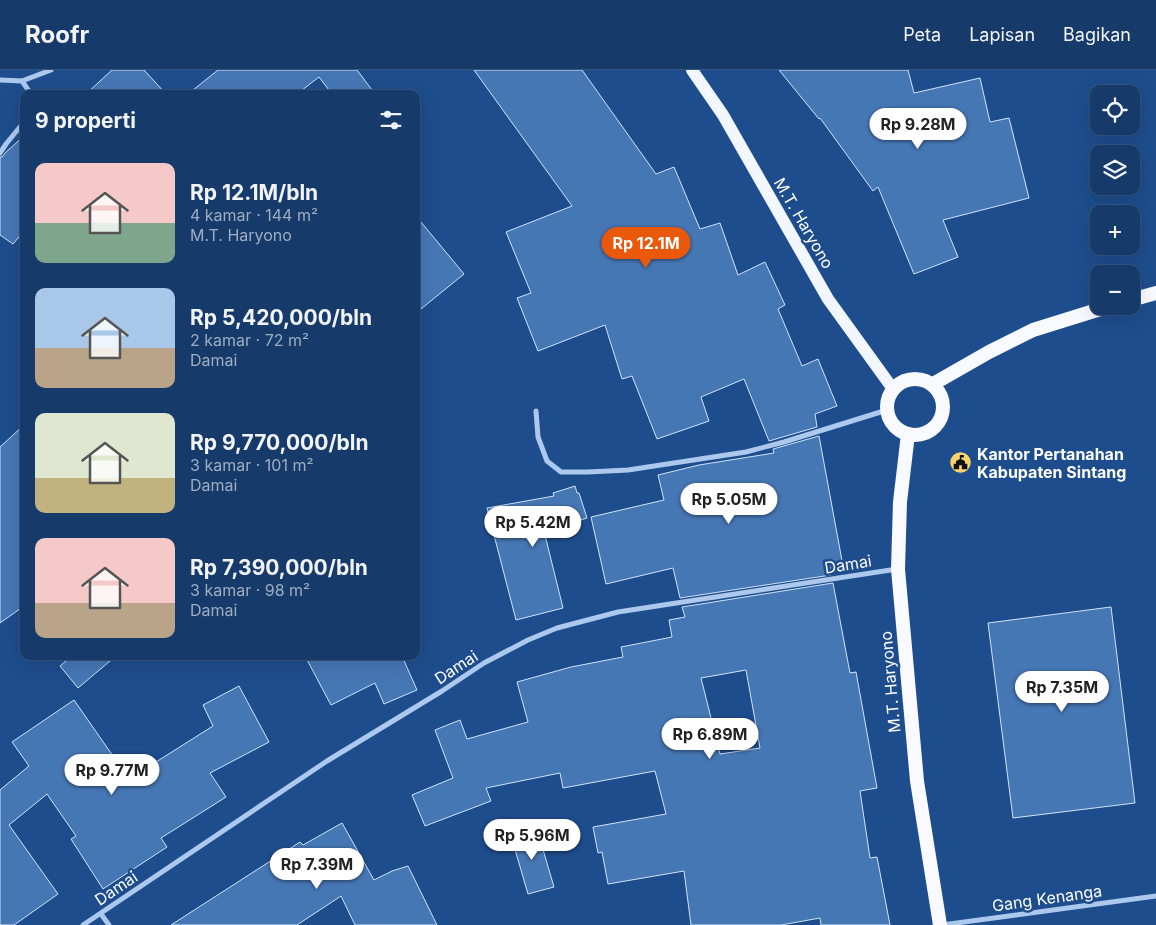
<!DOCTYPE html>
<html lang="id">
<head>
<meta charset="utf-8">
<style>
	body { margin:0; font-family:Inter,sans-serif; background:#1f4170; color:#f1f3f6; height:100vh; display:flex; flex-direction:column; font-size:19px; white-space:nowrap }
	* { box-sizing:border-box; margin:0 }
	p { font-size:16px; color:#9eadc1 }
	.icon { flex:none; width:28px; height:28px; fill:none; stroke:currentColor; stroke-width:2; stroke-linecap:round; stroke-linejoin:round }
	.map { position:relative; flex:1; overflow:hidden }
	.side { position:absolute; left:20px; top:20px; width:400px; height:570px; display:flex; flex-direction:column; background:#163a6a; border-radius:10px; box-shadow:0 5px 20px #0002,0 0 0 1px #35547e }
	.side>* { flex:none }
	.controls { position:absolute; left:1090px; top:15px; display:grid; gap:10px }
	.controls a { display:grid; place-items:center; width:50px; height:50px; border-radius:10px; background:#163a6a; box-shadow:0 5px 20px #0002,0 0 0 1px #35547e; font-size:25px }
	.price { position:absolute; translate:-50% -42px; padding:0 11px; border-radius:18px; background:#fff; color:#222; font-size:16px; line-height:32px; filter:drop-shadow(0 1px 2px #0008) }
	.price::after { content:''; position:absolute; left:50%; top:30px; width:15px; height:11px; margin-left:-8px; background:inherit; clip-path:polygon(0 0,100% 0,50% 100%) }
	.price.current { background:#ea580c; color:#fff }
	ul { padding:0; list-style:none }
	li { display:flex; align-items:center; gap:15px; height:125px; padding:0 15px }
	li span { display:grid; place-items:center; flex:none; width:140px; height:100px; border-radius:10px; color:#555 }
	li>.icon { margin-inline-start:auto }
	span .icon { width:60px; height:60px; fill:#fffc; stroke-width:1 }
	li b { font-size:21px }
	h2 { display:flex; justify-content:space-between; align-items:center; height:60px; padding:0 15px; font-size:21px }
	header { display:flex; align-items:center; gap:30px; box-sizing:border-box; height:70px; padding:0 25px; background:#163a6a; border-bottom:1px solid #35547e }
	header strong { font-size:24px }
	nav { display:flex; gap:28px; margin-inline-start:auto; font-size:18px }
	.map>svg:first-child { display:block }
	.building { fill:#4677b5; stroke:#d1e3f9; fill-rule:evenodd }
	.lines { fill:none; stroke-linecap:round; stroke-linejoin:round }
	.minor { stroke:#acc8ed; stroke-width:5 }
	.primary { stroke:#f2f6ff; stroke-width:12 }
	.trunk { stroke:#f8faff; stroke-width:14 }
	.labels { text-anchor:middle; stroke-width:5; stroke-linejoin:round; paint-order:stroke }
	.street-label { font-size:16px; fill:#fff; stroke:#1e4d8d }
	.poi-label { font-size:16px; font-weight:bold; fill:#fff; stroke:#1e4d8d; text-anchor:start }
</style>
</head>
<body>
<header>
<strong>Roofr</strong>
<nav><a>Peta</a><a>Lapisan</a><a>Bagikan</a></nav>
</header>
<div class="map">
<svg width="1156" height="855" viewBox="0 0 1156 855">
	<rect width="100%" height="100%" fill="#1e4d8d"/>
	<g class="building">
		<path d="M112,0H144L166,24H86Z"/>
		<path d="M218,0H357L375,24H332L319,7L297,24H188Z"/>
		<path d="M474,0H582L656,104L674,97L700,159L720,153L738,205L765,192L785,235L778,239L802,296L818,289L837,336L815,344L817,357L769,371L744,309L701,327L709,351L657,369L632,306L622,309L605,255L538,281L517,228L531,223L506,162L572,136Z"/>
		<path d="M779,0H908L914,23L980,8L990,52L1009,48L1029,128L943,150L958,187L914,204L878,117L873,121L820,48L819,49Z"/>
		<path d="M24,66V161L13,174L0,165V87H2L6,82Z"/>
		<path d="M416,146L464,204L416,243Z"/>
		<path d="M24,355V536L0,553V377Z"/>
		<path d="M819,366L843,496L830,498L831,505L680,528L673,498L606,514L591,447L664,430L658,405L699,395L774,383L773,379Z"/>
		<path d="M575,416L577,423H579L587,448L544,461L563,538L516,550L487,438L554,426L553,423Z"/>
		<path d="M833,513L850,603L856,602L877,718L860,721L870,788L877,787L890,855H821L820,848L781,855H691L684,801L608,814L602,782L598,783L593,757L666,744L655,701L563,718L560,703L486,718L491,731L425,756L412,725L453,708L435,660L460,650L467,669L528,652L517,612L571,597L623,587L621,577L672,567L669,550L685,547L682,537ZM746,600L760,678L720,684L701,608Z"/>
		<path d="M1111,537L1135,733L1013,748L988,553Z"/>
		<path d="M72,586H116L78,618L60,596Z"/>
		<path d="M305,586H402L417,620L384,634L375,613L331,635Z"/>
		<path d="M239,616L269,672L210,703L226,727L161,768L167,777L103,819L71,769L76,766L47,724L9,755L58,824L14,855H0V720L29,696L12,672L74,630L129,709L213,656L203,635Z"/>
		<path d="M342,753L374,810L392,801L408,796L437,855H355L341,826L297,855H171L300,772L303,775Z"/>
		<path d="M537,759L554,817L528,824L511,766Z"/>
	</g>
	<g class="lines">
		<g class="minor">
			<path d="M0,10L22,11L51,0"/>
			<path d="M22,11L31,24"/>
			<path d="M0,83L6,74L24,52"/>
			<path d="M536,341L538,367L547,391L561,402H588L628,400L746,382L784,372L887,340"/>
			<path d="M101,844L109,855"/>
			<path d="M83,855L327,691L442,621L484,593L528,570L557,558L618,542L897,499"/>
			<path d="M942,855L1156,826"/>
		</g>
		<path class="primary" d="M692,0L723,45L828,229L893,319"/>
		<g class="trunk">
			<path d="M1131,230L1156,223"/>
			<circle cx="915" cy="337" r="28"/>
			<path d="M933,314L989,282L1033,260L1110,236"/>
			<path d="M908,364L900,432L898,499L917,711L940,855"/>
		</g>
	</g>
	<defs>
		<symbol id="civic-disc" viewBox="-11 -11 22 22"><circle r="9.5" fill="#fbd36b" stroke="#1e4d8d"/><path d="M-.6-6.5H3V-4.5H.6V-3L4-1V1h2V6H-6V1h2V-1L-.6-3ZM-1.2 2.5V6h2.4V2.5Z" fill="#111"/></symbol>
	</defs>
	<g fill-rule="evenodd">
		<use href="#civic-disc" x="948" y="380" width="25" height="25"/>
	</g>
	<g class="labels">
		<g class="street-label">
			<text transform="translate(804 153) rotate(60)" y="6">M.T. Haryono</text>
			<text transform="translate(848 494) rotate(-9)" y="6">Damai</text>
			<text transform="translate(456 597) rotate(-33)" y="6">Damai</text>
			<text transform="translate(890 612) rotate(-95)" y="6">M.T. Haryono</text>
			<text transform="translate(116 818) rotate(-34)" y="6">Damai</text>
			<text transform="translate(1047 828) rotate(-8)" y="6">Gang Kenanga</text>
		</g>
		<g class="poi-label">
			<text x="977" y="390">Kantor Pertanahan<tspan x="977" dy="18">Kabupaten Sintang</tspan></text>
		</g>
	</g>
</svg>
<div class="controls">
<a><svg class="icon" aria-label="locate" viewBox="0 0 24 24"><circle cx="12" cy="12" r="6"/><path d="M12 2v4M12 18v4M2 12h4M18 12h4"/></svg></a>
<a><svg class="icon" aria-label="layers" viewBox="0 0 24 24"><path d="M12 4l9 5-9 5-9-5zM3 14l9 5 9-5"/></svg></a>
<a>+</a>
<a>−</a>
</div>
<b class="price" style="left:918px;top:80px">Rp 9.28M</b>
<b class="price current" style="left:646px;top:199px">Rp 12.1M</b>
<b class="price" style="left:729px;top:455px">Rp 5.05M</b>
<b class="price" style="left:533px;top:478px">Rp 5.42M</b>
<b class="price" style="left:1062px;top:643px">Rp 7.35M</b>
<b class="price" style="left:710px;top:690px">Rp 6.89M</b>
<b class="price" style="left:112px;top:726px">Rp 9.77M</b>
<b class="price" style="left:532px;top:791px">Rp 5.96M</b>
<b class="price" style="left:317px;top:820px">Rp 7.39M</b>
<section class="side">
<h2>9 properti<svg class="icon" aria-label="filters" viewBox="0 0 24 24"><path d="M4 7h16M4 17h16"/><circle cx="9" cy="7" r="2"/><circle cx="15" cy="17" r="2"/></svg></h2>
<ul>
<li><span style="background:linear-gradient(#f6c9c9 60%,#7fa58c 0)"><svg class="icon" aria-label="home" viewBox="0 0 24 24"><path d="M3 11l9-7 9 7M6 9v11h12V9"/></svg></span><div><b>Rp 12.1M/bln</b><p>4 kamar · 144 m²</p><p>M.T. Haryono</p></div></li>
<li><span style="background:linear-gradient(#a9c7e8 60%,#b9a48a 0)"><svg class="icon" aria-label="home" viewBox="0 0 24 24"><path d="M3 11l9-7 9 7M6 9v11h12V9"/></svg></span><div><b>Rp 5,420,000/bln</b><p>2 kamar · 72 m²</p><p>Damai</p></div></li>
<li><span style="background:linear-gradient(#dfe7d0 65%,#c2b280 0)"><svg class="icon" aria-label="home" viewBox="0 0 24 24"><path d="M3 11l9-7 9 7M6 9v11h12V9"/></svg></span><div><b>Rp 9,770,000/bln</b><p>3 kamar · 101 m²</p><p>Damai</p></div></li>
<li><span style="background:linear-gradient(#f6c9c9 65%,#b9a48a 0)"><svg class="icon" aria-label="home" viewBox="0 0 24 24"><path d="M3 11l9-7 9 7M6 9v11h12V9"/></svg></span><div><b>Rp 7,390,000/bln</b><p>3 kamar · 98 m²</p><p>Damai</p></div></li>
</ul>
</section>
</div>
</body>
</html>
